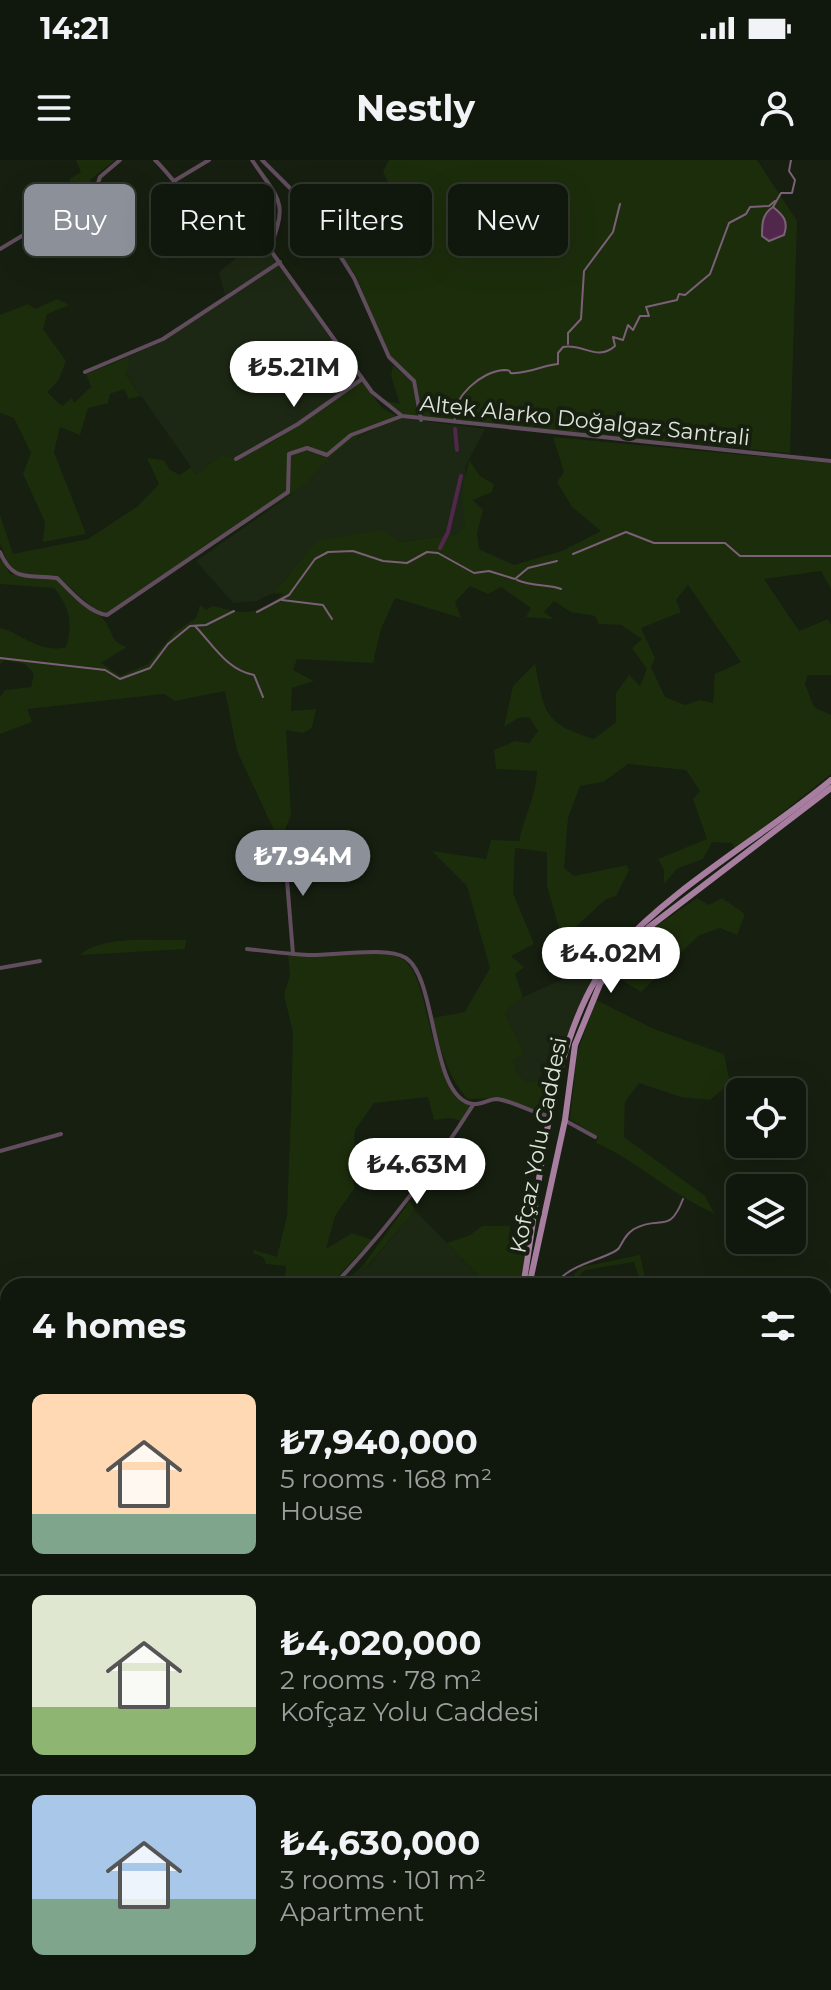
<!DOCTYPE html>
<html lang="en">
<head>
<meta charset="utf-8">
<style>
	body { margin:0; font-family:Montserrat,sans-serif; background:#1e241a; color:#f1f3f6; height:100vh; display:flex; flex-direction:column; font-size:30px; white-space:nowrap }
	* { box-sizing:border-box; margin:0 }
	p { font-size:26px; color:#9c9f9d }
	.icon { flex:none; width:44px; height:44px; fill:none; stroke:currentColor; stroke-width:2; stroke-linecap:round; stroke-linejoin:round }
	.map { position:relative; flex:1; overflow:hidden }
	.drawer { position:absolute; left:0px; top:1118px; width:832px; height:712px; display:flex; flex-direction:column; background:#10170c; border-radius:24px 24px 0 0; box-shadow:0 8px 32px #0002,0 0 0 2px #30362d }
	.drawer>* { flex:none }
	.hud { position:absolute; left:24px; top:24px; width:784px; height:72px; display:flex; gap:16px }
	.fabs { position:absolute; left:726px; top:918px; display:grid; gap:16px }
	.fabs a { display:grid; place-items:center; width:80px; height:80px; border-radius:12px; background:#10170c; box-shadow:0 8px 32px #0002,0 0 0 2px #30362d; font-size:40px }
	.price { position:absolute; translate:-50% -68px; padding:0 18px; border-radius:28px; background:#fff; color:#222; font-size:26px; line-height:52px; filter:drop-shadow(0 2px 4px #0008) }
	.price::after { content:''; position:absolute; left:50%; top:48px; width:24px; height:18px; margin-left:-12px; background:inherit; clip-path:polygon(0 0,100% 0,50% 100%) }
	.price.on { background:#8c9099; color:#fff }
	ul { padding:0; list-style:none }
	li { display:flex; align-items:center; gap:24px; height:200px; padding:0 32px }
	li+li { border-top:2px solid #30362d }
	li span { display:grid; place-items:center; flex:none; width:224px; height:160px; border-radius:12px; color:#555 }
	li>.icon { margin-inline-start:auto }
	span .icon { width:96px; height:96px; fill:#fffc; stroke-width:1 }
	li b { font-size:34px }
	h2 { display:flex; justify-content:space-between; align-items:center; height:96px; padding:0 32px; font-size:34px }
	.chip { padding:0 28px; border-radius:12px; background:#10170c; box-shadow:0 8px 32px #0002,0 0 0 2px #30362d; font-size:28px; line-height:72px }
	.chip.on { background:#8c9099; color:#fff }
	.status { display:flex; justify-content:space-between; align-items:center; height:56px; padding:0 40px; background:#10170c; direction:ltr }
	.status svg { height:22px; fill:currentColor }
	header { display:flex; justify-content:space-between; align-items:center; height:104px; padding:0 32px; background:#10170c; font-size:36px; font-weight:700 }
	.map>svg:first-child { display:block }
	.built { fill:#1d2814 }
	.green { fill:#1c2d0c; fill-rule:evenodd }
	.water { fill:#51274c; stroke:#7b6077; stroke-width:2 }
	.lines { fill:none; stroke-linecap:round; stroke-linejoin:round }
	.stream { stroke:#7b6077; stroke-width:2 }
	.canal { stroke:#51274c; stroke-width:4 }
	.minor { stroke:#614d5d; stroke-width:4 }
	.major { stroke:#a77da0; stroke-width:6 }
	.labels { text-anchor:middle; stroke-width:8; stroke-linejoin:round; paint-order:stroke }
	.street-label { font-size:22px; fill:#dee4da; stroke:#161f10 }
</style>
</head>
<body>
<div class="status"><b>14:21</b><svg viewBox="0 0 49 12"><path d="M0 12V9h3v3zM5 12V6h3v6zM10 12V3h3v9zM15 12V0h3v12zM26 1h20v11H26zM47 4h2v5h-2z"/></svg></div>
<header><svg class="icon" aria-label="menu" viewBox="0 0 24 24"><path d="M4 6h16M4 12h16M4 18h16"/></svg>Nestly<svg class="icon" aria-label="person" viewBox="0 0 24 24"><circle cx="12" cy="8" r="4"/><path d="M4 21q1-7 8-7t8 7"/></svg></header>
<div class="map">
<svg width="831" height="1830" viewBox="0 0 831 1830">
	<rect width="100%" height="100%" fill="#161f10"/>
	<g class="built">
		<path d="M260,79L278,102L225,135L219,112Z"/>
		<path d="M279,105L362,221L254,292L237,301L222,295L196,314L126,214L130,196L164,180Z"/>
		<path d="M402,258L485,269L465,307V367L458,374L398,382L316,381L274,433L256,441L233,443L196,401L305,325L321,304L352,281L386,262Z"/>
		<path d="M592,806L598,811L568,875L552,889L539,921L526,923L517,913L513,900L525,894L505,854L510,845L523,837Z"/>
		<path d="M415,1050L488,1126H342L364,1104L367,1108Z"/>
		<path d="M831,1362V1425L824,1427V1363Z"/>
		<path d="M8,1570V1645L0,1649V1580Z"/>
		<path d="M0,1755L8,1756V1822H121L117,1830H0Z"/>
	</g>
	<g class="green">
		<path d="M76,0H115L90,20L94,30L72,43L67,33L70,19L81,12Z"/>
		<path d="M389,0H757L797,61L790,293L422,259L415,221L395,203L383,184L357,118L333,83L356,63L394,62L401,55L383,11Z"/>
		<path d="M57,139L69,145L47,154L43,169L66,201L58,221L47,232L62,246L72,238L74,243L91,227L86,214L130,196L126,215L141,236L129,239L124,229L110,234L108,243L88,248L80,275L60,267L54,292L86,374L43,382L45,362L23,314L31,293L14,258L0,253V155L28,144L35,149Z"/>
		<path d="M393,205L412,222L418,258L402,254L382,240L400,244L391,216Z"/>
		<path d="M362,221L382,248L400,258C363,269 328,295 305,325L109,453L98,452L58,417L16,413L10,408L0,384V355L13,394L88,379L138,346L159,324L147,298L164,300L170,310L180,315L191,307L196,314L222,295L237,300L277,279Z"/>
		<path d="M553,277L831,303V429L821,411L764,419L799,471L828,459L831,465V515H808L805,524L814,547L831,555V614L735,690L732,683L712,682L703,699L678,708L664,724V710L658,699L707,679L693,639L700,631L686,610L628,604L603,622L580,626L568,658L564,708L574,716L627,705L629,710L616,736L606,739L569,773L561,775L547,726V692L515,688L513,733L534,784L511,796L524,807L515,814L523,837L511,845L505,854L525,894L513,900L517,913L527,923L557,917L548,951H530L502,938L468,939C447,917 440,886 432,858L465,852L490,808L467,726L432,691L486,699L491,680L519,681C525,654 535,639 537,611L496,609L494,590L515,581L529,583L538,571L529,557L518,558L504,567L513,526L535,504C545,553 543,563 594,579L616,562V533L629,515L640,526L647,509L632,488L642,479L621,465L599,464L595,456L571,452L554,441L544,452L554,459L526,457L531,448L501,427L488,434L470,426L455,442L461,458L395,438L381,469L373,503L297,499L293,510L314,521L292,528L291,551L316,549L312,568L303,573L286,570L291,655L280,683L237,591L225,531L175,541L164,534L27,549L32,562L0,574V537L5,530L31,527L34,514L25,504L4,500L0,504V468C23,474 40,494 66,487C73,463 70,447 54,428L0,424V396L10,414L57,419C71,435 94,446 104,460C114,473 110,482 127,487L101,503L120,516L148,504L175,472L196,458L200,445L206,450L213,446C248,455 253,456 284,434L274,433L316,381L382,370L399,382L458,374L465,367L462,333L469,300L480,316L494,324L492,332L473,340L483,350L477,374L479,389L514,405L562,391L601,371L572,347L557,322L564,312ZM688,425L741,502L715,514L713,543L700,540L685,545L665,537L651,507L655,498L641,468L681,452L676,440Z"/>
		<path d="M697,738L709,745L722,738L745,754L737,775L720,768L698,776L641,832L612,814L655,767Z"/>
		<path d="M186,780L185,789L80,795C103,774 156,781 186,780Z"/>
		<path d="M288,795C319,798 374,787 400,798C433,812 424,922 471,945L461,961L451,958L434,960L428,937L374,943L355,970L352,1016L355,1027L335,1056L326,1089L352,1073L372,1080L329,1126H284L286,1106L266,1104L263,1097L253,1093L254,1090L277,1097L287,1056L291,952L293,872L284,835L290,815Z"/>
		<path d="M596,840L654,869L724,894L730,923L710,940L681,937L639,923L625,942L624,977L705,1036L714,1053C671,1035 638,1001 596,983L598,977L570,959L577,893Z"/>
		<path d="M410,1041L415,1050L366,1108L364,1104Z"/>
		<path d="M482,1066H510L509,1083L526,1091L520,1126H488L447,1083L470,1075Z"/>
		<path d="M640,1095L647,1126H642L634,1102L585,1110L580,1115L582,1126H577L574,1114L581,1107Z"/>
	</g>
	<path class="water" d="M773,47C783,55 789,61 784,75L769,81L762,76C762,64 762,54 773,47Z"/>
	<g class="lines">
		<g class="stream">
			<path d="M773,47L781,33H792L795,20L789,11L791,0"/>
			<path d="M568,184V173L581,159L584,111L613,72L620,44"/>
			<path d="M455,261C451,237 482,211 504,210C516,210 504,214 516,213C531,212 545,205 558,204V193L563,187C583,183 597,202 615,186L613,177L623,180L628,165L633,170L640,156H649L646,147L677,140L679,134L685,135L710,114L729,63L746,54L750,47L769,46L775,41"/>
			<path d="M573,394L626,372L654,383H725L740,396H831"/>
			<path d="M517,420C533,427 551,424 561,429"/>
			<path d="M282,440L323,445L332,459"/>
			<path d="M257,452L289,435L315,399L328,392L353,391L383,401L407,403L427,392L438,393L474,413L489,411L515,419L528,408L557,401"/>
			<path d="M195,466C214,486 227,510 254,515L263,537"/>
			<path d="M0,498L105,510L120,519L150,508L168,484L190,466L206,465L234,451"/>
			<path d="M554,1126C569,1102 610,1099 619,1088C624,1080 625,1075 634,1069C660,1054 669,1076 683,1039"/>
			<path d="M824,1187L831,1185"/>
			<path d="M824,1364L831,1363"/>
			<path d="M0,1651L8,1647"/>
			<path d="M0,1751L8,1753"/>
		</g>
		<g class="canal">
			<path d="M455,269L457,290"/>
			<path d="M440,388L448,372L461,316"/>
		</g>
		<g class="minor">
			<path d="M155,0C171,15 182,36 202,46C221,55 238,58 256,70L372,232L402,256L831,301"/>
			<path d="M252,0C277,38 290,41 270,87"/>
			<path d="M262,0L293,31L302,48L327,75L354,118L389,197L414,221L421,260"/>
			<path d="M174,21L209,0"/>
			<path d="M87,59L88,37"/>
			<path d="M0,89L95,32L100,17L120,0"/>
			<path d="M85,212L163,179L280,102"/>
			<path d="M236,299L298,264L362,219"/>
			<path d="M0,392C13,423 28,414 57,418C70,431 89,453 107,455L288,332L289,294L307,288L327,295L351,275L402,256"/>
			<path d="M284,683L293,794"/>
			<path d="M247,789C267,791 288,794 308,795C332,796 387,786 406,798C438,819 430,939 473,944C481,945 489,939 497,939C514,941 531,953 549,956"/>
			<path d="M0,808L40,801"/>
			<path d="M566,961L595,977"/>
			<path d="M0,991L61,974"/>
			<path d="M333,1126C385,1072 433,1008 473,945"/>
			<path d="M824,1427L831,1425"/>
			<path d="M824,1559L831,1557"/>
			<path d="M0,1578L8,1568"/>
			<path d="M824,1743L831,1740"/>
			<path d="M824,1796L831,1787"/>
			<path d="M201,1822L203,1823"/>
			<path d="M491,1830L493,1822"/>
			<path d="M608,1830L630,1822"/>
			<path d="M779,1830L785,1822"/>
		</g>
		<g class="major">
			<path d="M523,1126C541,1026 548,868 617,790C674,726 764,676 831,620"/>
			<path d="M529,1126L565,960L575,885L600,824L617,799L648,768L831,628"/>
			<path d="M121,1830L125,1822"/>
			<path d="M128,1830L132,1822"/>
		</g>
	</g>
	<g class="labels">
		<g class="street-label">
			<text transform="translate(585 260) rotate(6)" y="8">Altek Alarko Doğalgaz Santrali</text>
			<text transform="translate(538 985) rotate(-79)" y="8">Kofçaz Yolu Caddesi</text>
		</g>
	</g>
</svg>
<div class="fabs">
<a><svg class="icon" aria-label="locate" viewBox="0 0 24 24"><circle cx="12" cy="12" r="6"/><path d="M12 2v4M12 18v4M2 12h4M18 12h4"/></svg></a>
<a><svg class="icon" aria-label="layers" viewBox="0 0 24 24"><path d="M12 4l9 5-9 5-9-5zM3 14l9 5 9-5"/></svg></a>
</div>
<b class="price" style="left:294px;top:249px">₺5.21M</b>
<b class="price on" style="left:303px;top:738px">₺7.94M</b>
<b class="price" style="left:611px;top:835px">₺4.02M</b>
<b class="price" style="left:417px;top:1046px">₺4.63M</b>
<div class="hud">
<a class="chip on">Buy</a>
<a class="chip">Rent</a>
<a class="chip">Filters</a>
<a class="chip">New</a>
</div>
<section class="drawer">
<h2>4 homes<svg class="icon" aria-label="filters" viewBox="0 0 24 24"><path d="M4 7h16M4 17h16"/><circle cx="9" cy="7" r="2"/><circle cx="15" cy="17" r="2"/></svg></h2>
<ul>
<li><span style="background:linear-gradient(#ffd9b3 75%,#7fa58c 0)"><svg class="icon" aria-label="home" viewBox="0 0 24 24"><path d="M3 11l9-7 9 7M6 9v11h12V9"/></svg></span><div><b>₺7,940,000</b><p>5 rooms · 168 m²</p><p>House</p></div></li>
<li><span style="background:linear-gradient(#dfe7d0 70%,#8fb573 0)"><svg class="icon" aria-label="home" viewBox="0 0 24 24"><path d="M3 11l9-7 9 7M6 9v11h12V9"/></svg></span><div><b>₺4,020,000</b><p>2 rooms · 78 m²</p><p>Kofçaz Yolu Caddesi</p></div></li>
<li><span style="background:linear-gradient(#a9c7e8 65%,#7fa58c 0)"><svg class="icon" aria-label="home" viewBox="0 0 24 24"><path d="M3 11l9-7 9 7M6 9v11h12V9"/></svg></span><div><b>₺4,630,000</b><p>3 rooms · 101 m²</p><p>Apartment</p></div></li>
</ul>
</section>
</div>
</body>
</html>
